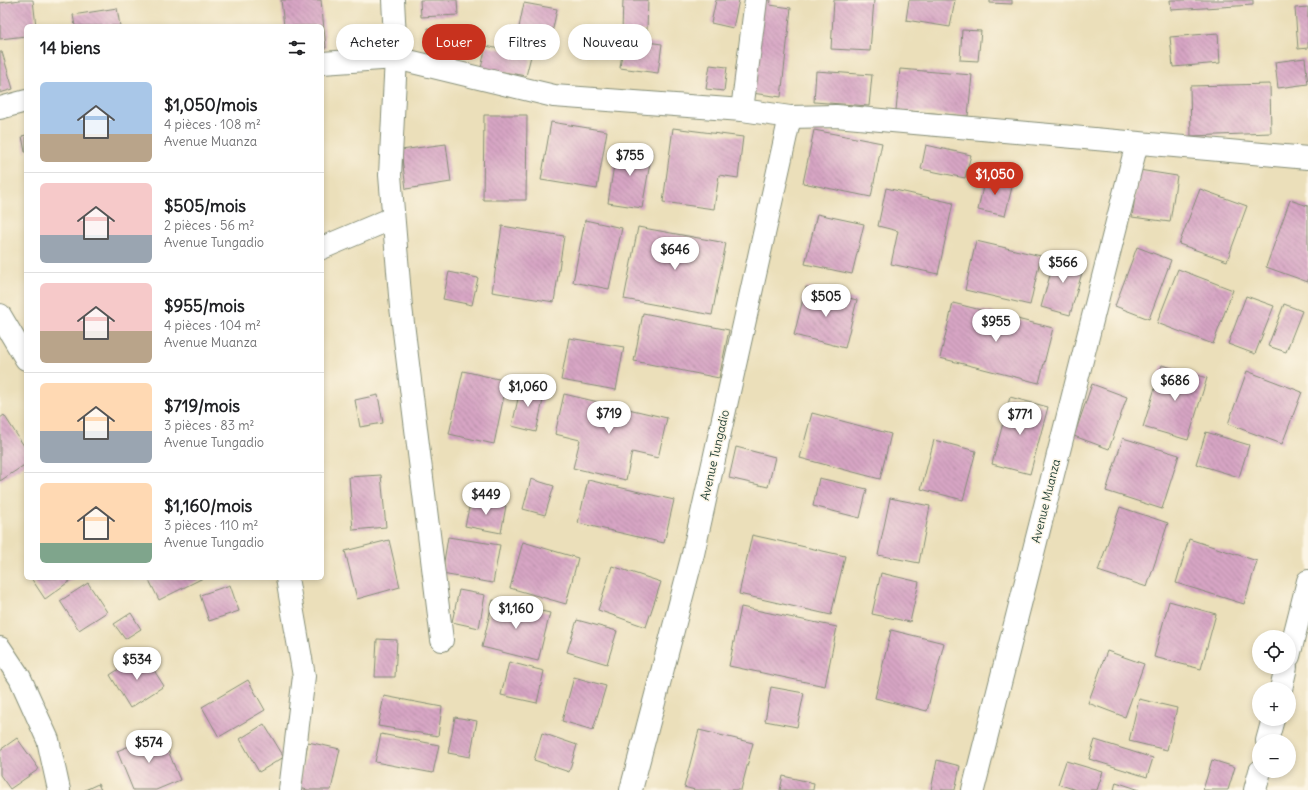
<!DOCTYPE html>
<html lang="fr">
<head>
<meta charset="utf-8">
<style>
	body { margin:0; font-family:Delius,sans-serif; background:#f6f6f6; color:#202124; height:100vh; display:flex; flex-direction:column; font-size:15px; white-space:nowrap }
	* { box-sizing:border-box; margin:0 }
	p { font-size:13px; color:#757577 }
	.icon { flex:none; width:22px; height:22px; fill:none; stroke:currentColor; stroke-width:2; stroke-linecap:round; stroke-linejoin:round }
	.map { position:relative; flex:1; overflow:hidden }
	.drawer { position:absolute; left:24px; top:24px; width:300px; height:556px; display:flex; flex-direction:column; background:#fff; border-radius:6px; box-shadow:0 2px 6px #0003 }
	.drawer>* { flex:none }
	.hud { position:absolute; left:336px; top:24px; width:380px; height:36px; display:flex; gap:8px }
	.tools { position:absolute; left:1252px; top:630px; display:grid; gap:8px }
	.tools a { display:grid; place-items:center; width:44px; height:44px; border-radius:50%; background:#fff; box-shadow:0 2px 6px #0003; font-size:20px }
	.price { position:absolute; translate:-50% -34px; padding:0 9px; border-radius:14px; background:#fff; color:#222; font-size:13px; line-height:26px; filter:drop-shadow(0 1px 2px #0008) }
	.price::after { content:''; position:absolute; left:50%; top:24px; width:12px; height:9px; margin-left:-6px; background:inherit; clip-path:polygon(0 0,100% 0,50% 100%) }
	.price.selected { background:#c8321e; color:#fff }
	ul { padding:0; list-style:none }
	li { display:flex; align-items:center; gap:12px; height:100px; padding:0 16px }
	li+li { border-top:1px solid #e0e0e0 }
	li span { display:grid; place-items:center; flex:none; width:112px; height:80px; border-radius:6px; color:#555 }
	li>.icon { margin-inline-start:auto }
	span .icon { width:48px; height:48px; fill:#fffc; stroke-width:1 }
	li b { font-size:17px }
	h2 { display:flex; justify-content:space-between; align-items:center; height:48px; padding:0 16px; font-size:17px }
	.pill { padding:0 14px; border-radius:18px; background:#fff; box-shadow:0 2px 6px #0003; font-size:14px; line-height:36px }
	.pill.selected { background:#c8321e; color:#fff }
	.map>svg:first-child { display:block }
	.building { fill:url(#building-back-hatch) }
	.lines { fill:none; stroke-linecap:round; stroke-linejoin:round }
	.minor-casing { stroke:#858e77; stroke-width:24 }
	.minor { stroke:#fff; stroke-width:22 }
	.labels { text-anchor:middle; stroke-width:3; stroke-linejoin:round; paint-order:stroke }
	.street-label { font-size:12px; fill:#1f3d34; stroke:#fcf5e5 }
</style>
</head>
<body>
<div class="map">
<svg width="1308" height="790" viewBox="0 0 1308 790">
	<defs>
		<pattern id="building-back-hatch" width="6" height="6" patternUnits="userSpaceOnUse"><rect width="6" height="6" fill="#d7a5c4"/><path d="M-1 5l2 2M0 0l6 6M5-1l2 2" fill="none" stroke="#ae88a0"/></pattern>
	</defs>
	<rect width="100%" height="100%" fill="#fcf5e5"/>
	<filter id="ink" filterUnits="userSpaceOnUse"><feTurbulence type="fractalNoise" baseFrequency=".025" numOctaves="2"/><feDisplacementMap in="SourceGraphic" scale="8" xChannelSelector="R" yChannelSelector="G"/><feConvolveMatrix kernelMatrix="1 2 1 2 8 2 1 2 1" color-interpolation-filters="sRGB"/></filter>
	<filter id="wash" filterUnits="userSpaceOnUse"><feTurbulence type="fractalNoise" baseFrequency=".012" numOctaves="4" result="noise"/><feDisplacementMap in="SourceGraphic" scale="16" xChannelSelector="R" yChannelSelector="G"/><feGaussianBlur stdDeviation="0.9" result="paint"/><feColorMatrix in="noise" values="0 0 0 0 0 0 0 0 0 0 0 0 0 0 0 0 0 1.4 0 .05"/><feComposite in="paint" operator="in"/></filter>
	<g filter="url(#wash)">
		<rect width="100%" height="100%" fill="#ebdfba"/>
		<g id="blocks">
			<g class="building">
				<path d="M20,0H33L36,26H26V36L0,39V3Z"/>
				<path d="M281,0H321L326,48H322V26H284Z"/>
				<path d="M420,0H457L458,15L421,17Z"/>
				<path d="M623,0H648L647,31H622Z"/>
				<path d="M716,0H739L733,28L711,23Z"/>
				<path d="M747,0H771L770,5L791,8L781,97L737,91Z"/>
				<path d="M834,0H874L870,51L831,49Z"/>
				<path d="M909,0H955L950,27L906,20Z"/>
				<path d="M990,0H1012V4L990,3Z"/>
				<path d="M1170,0H1253V5L1171,10Z"/>
				<path d="M524,3L557,9L550,43L517,37Z"/>
				<path d="M1308,7V48L1298,49L1295,8Z"/>
				<path d="M117,8L120,26H75L73,15Z"/>
				<path d="M465,27L466,56H429L428,28Z"/>
				<path d="M962,30L981,31L978,61L960,60Z"/>
				<path d="M1218,33L1220,63L1173,67L1170,37Z"/>
				<path d="M624,39L662,44L658,73L620,68Z"/>
				<path d="M486,46L531,56L526,76L481,68Z"/>
				<path d="M0,52H2L13,89L0,93Z"/>
				<path d="M1305,58L1308,84L1278,88L1275,62Z"/>
				<path d="M710,65L727,67L724,91L706,89Z"/>
				<path d="M900,69L972,75L968,116L896,110Z"/>
				<path d="M816,71L872,75L869,106L814,102Z"/>
				<path d="M1270,84L1271,133L1191,136L1190,86Z"/>
				<path d="M484,115H527L526,200H483Z"/>
				<path d="M551,122L607,131L597,189L541,180Z"/>
				<path d="M673,128L743,137L738,178L719,175L714,209L663,202Z"/>
				<path d="M814,130L882,143L871,197L803,183Z"/>
				<path d="M26,135V152H25L22,136Z"/>
				<path d="M446,144L451,182L406,189L401,150Z"/>
				<path d="M926,145L971,155L965,178L921,169Z"/>
				<path d="M617,146L652,152L642,208L608,203Z"/>
				<path d="M1139,170L1177,176L1170,222L1132,217Z"/>
				<path d="M985,177L1013,183L1005,216L978,210Z"/>
				<path d="M886,188L953,203L938,274L891,264L898,231L878,226Z"/>
				<path d="M1200,189L1247,206L1227,261L1179,244Z"/>
				<path d="M1290,200L1308,206V282L1266,267Z"/>
				<path d="M817,214L864,224L852,274L805,264Z"/>
				<path d="M585,220L622,228L609,289L573,282Z"/>
				<path d="M502,226L564,236L554,302L492,292Z"/>
				<path d="M638,227L726,243L712,315L624,299Z"/>
				<path d="M976,241L1041,256L1030,305L965,290Z"/>
				<path d="M1137,247L1171,260L1149,319L1115,306Z"/>
				<path d="M1056,254L1085,262L1070,315L1041,307Z"/>
				<path d="M1178,269L1233,290L1213,344L1157,323Z"/>
				<path d="M449,272L478,278L472,305L443,299Z"/>
				<path d="M806,287L857,300L845,348L794,335Z"/>
				<path d="M1246,296L1274,306L1255,354L1228,344Z"/>
				<path d="M953,303L1053,328L1039,383L940,358Z"/>
				<path d="M1284,304L1302,311L1286,352L1268,346Z"/>
				<path d="M643,313L729,330L719,378L634,361Z"/>
				<path d="M569,338L624,347L616,390L561,380Z"/>
				<path d="M1162,365L1207,378L1188,440L1143,427Z"/>
				<path d="M463,371L507,381L494,444L449,434Z"/>
				<path d="M1247,371L1302,392L1282,444L1228,424Z"/>
				<path d="M1092,384L1127,397L1109,449L1074,436Z"/>
				<path d="M521,385L545,391L536,432L512,426Z"/>
				<path d="M564,394L667,418L658,458L632,452L626,480L573,468L580,440L555,434Z"/>
				<path d="M378,395L383,423L360,427L355,400Z"/>
				<path d="M1010,397L1048,407L1030,474L992,464Z"/>
				<path d="M812,413L891,434L880,479L800,458Z"/>
				<path d="M4,415L26,449V464L0,481V418Z"/>
				<path d="M1206,432L1249,445L1239,477L1196,464Z"/>
				<path d="M1123,438L1179,455L1162,509L1106,491Z"/>
				<path d="M934,440L976,451L963,500L921,489Z"/>
				<path d="M736,447L775,457L768,487L729,478Z"/>
				<path d="M381,475L386,527L353,530L349,477Z"/>
				<path d="M819,478L867,489L860,518L813,506Z"/>
				<path d="M531,479L554,486L545,515L523,509Z"/>
				<path d="M588,480L674,500L664,543L578,523Z"/>
				<path d="M890,498L930,506L919,563L878,555Z"/>
				<path d="M471,499L506,506L501,533L465,526Z"/>
				<path d="M1120,507L1168,523L1147,587L1098,571Z"/>
				<path d="M752,535L845,556L831,615L739,594Z"/>
				<path d="M448,537L500,545L493,583L442,574Z"/>
				<path d="M1189,539L1257,561L1244,604L1176,583Z"/>
				<path d="M389,540L400,587L357,599L345,551Z"/>
				<path d="M523,542L578,558L566,604L510,588Z"/>
				<path d="M612,566L661,582L646,627L598,610Z"/>
				<path d="M881,573L919,582L910,622L872,614Z"/>
				<path d="M31,578H74L45,599Z"/>
				<path d="M148,578H203L159,600Z"/>
				<path d="M88,583L107,612L79,630L60,601Z"/>
				<path d="M230,585L239,611L209,621L200,595Z"/>
				<path d="M459,590L485,595L479,628L452,622Z"/>
				<path d="M493,600L550,613L538,661L482,647Z"/>
				<path d="M1169,601L1216,614L1201,669L1154,657Z"/>
				<path d="M741,607L837,627L825,686L729,666Z"/>
				<path d="M131,613L141,629L125,639L114,624Z"/>
				<path d="M577,620L617,631L607,664L567,652Z"/>
				<path d="M891,630L944,643L927,711L875,698Z"/>
				<path d="M377,639L397,640L395,677H375Z"/>
				<path d="M1107,651L1144,664L1125,717L1088,703Z"/>
				<path d="M143,653L164,686L130,708L110,675Z"/>
				<path d="M509,662L544,671L537,703L501,695Z"/>
				<path d="M574,677L606,686L593,730L562,721Z"/>
				<path d="M248,680L265,710L219,737L202,707Z"/>
				<path d="M771,687L804,693L797,727L765,721Z"/>
				<path d="M384,696L442,707L438,736L378,726Z"/>
				<path d="M1139,699L1177,708L1167,750L1129,741Z"/>
				<path d="M455,717L477,721L470,757L448,753Z"/>
				<path d="M264,724L284,757L259,772L240,739Z"/>
				<path d="M699,730L753,743L741,790H695L684,787Z"/>
				<path d="M161,733L180,780L156,790H133L117,751Z"/>
				<path d="M542,733L577,745L569,772L534,760Z"/>
				<path d="M381,734L439,745L433,773L375,762Z"/>
				<path d="M17,738L39,769L10,789L0,775V750Z"/>
				<path d="M1095,740L1153,758L1147,777L1089,759Z"/>
				<path d="M308,742L340,749L331,790H308L299,788Z"/>
				<path d="M937,760L960,766L955,790H931Z"/>
				<path d="M1212,760L1235,767L1228,790H1203Z"/>
				<path d="M1066,761L1103,772L1097,790H1076L1058,784Z"/>
				<path d="M783,776L814,783L813,790H780Z"/>
				<path d="M1116,782L1140,790H1114Z"/>
				<path d="M98,784L101,790H85Z"/>
			</g>
		</g>
	</g>
	<g filter="url(#ink)">
		<use href="#blocks" fill-opacity="0" stroke="#858e77" stroke-width="1"/>
		<g class="lines">
			<defs>
				<g id="minor">
					<path d="M393,0L396,58L390,175L401,307L442,640"/>
					<path d="M322,63L396,58L554,96L742,110L790,117L836,116L1308,158"/>
					<path d="M0,108L26,101"/>
					<path d="M742,110L756,0"/>
					<path d="M322,248L393,218"/>
					<path d="M0,315L26,359"/>
					<path d="M287,578L304,676L290,790"/>
					<path d="M0,648L20,678L48,740L59,790"/>
					<path d="M1289,656L1308,581"/>
					<path d="M1281,689L1286,667"/>
					<path d="M1267,741L1273,719"/>
					<path d="M631,790L693,554L790,117"/>
					<path d="M973,790L1137,143"/>
					<path d="M1255,790L1260,771"/>
				</g>
			</defs>
			<use href="#minor" class="minor-casing"/>
			<use href="#minor" class="minor"/>
		</g>
	</g>
	<g class="labels">
		<g class="street-label">
			<text transform="translate(715 455) rotate(-77)" y="4">Avenue Tungadio</text>
			<text transform="translate(1046 501) rotate(-76)" y="4">Avenue Muanza</text>
		</g>
	</g>
</svg>
<div class="tools">
<a><svg class="icon" aria-label="locate" viewBox="0 0 24 24"><circle cx="12" cy="12" r="6"/><path d="M12 2v4M12 18v4M2 12h4M18 12h4"/></svg></a>
<a>+</a>
<a>−</a>
</div>
<b class="price" style="left:630px;top:177px">$755</b>
<b class="price selected" style="left:995px;top:196px">$1,050</b>
<b class="price" style="left:675px;top:271px">$646</b>
<b class="price" style="left:1063px;top:284px">$566</b>
<b class="price" style="left:826px;top:318px">$505</b>
<b class="price" style="left:996px;top:343px">$955</b>
<b class="price" style="left:1175px;top:402px">$686</b>
<b class="price" style="left:528px;top:408px">$1,060</b>
<b class="price" style="left:609px;top:435px">$719</b>
<b class="price" style="left:1020px;top:436px">$771</b>
<b class="price" style="left:486px;top:516px">$449</b>
<b class="price" style="left:516px;top:630px">$1,160</b>
<b class="price" style="left:137px;top:681px">$534</b>
<b class="price" style="left:149px;top:764px">$574</b>
<div class="hud">
<a class="pill">Acheter</a>
<a class="pill selected">Louer</a>
<a class="pill">Filtres</a>
<a class="pill">Nouveau</a>
</div>
<section class="drawer">
<h2>14 biens<svg class="icon" aria-label="filters" viewBox="0 0 24 24"><path d="M4 7h16M4 17h16"/><circle cx="9" cy="7" r="2"/><circle cx="15" cy="17" r="2"/></svg></h2>
<ul>
<li><span style="background:linear-gradient(#a9c7e8 65%,#b9a48a 0)"><svg class="icon" aria-label="home" viewBox="0 0 24 24"><path d="M3 11l9-7 9 7M6 9v11h12V9"/></svg></span><div><b>$1,050/mois</b><p>4 pièces · 108 m²</p><p>Avenue Muanza</p></div></li>
<li><span style="background:linear-gradient(#f6c9c9 65%,#9aa5b1 0)"><svg class="icon" aria-label="home" viewBox="0 0 24 24"><path d="M3 11l9-7 9 7M6 9v11h12V9"/></svg></span><div><b>$505/mois</b><p>2 pièces · 56 m²</p><p>Avenue Tungadio</p></div></li>
<li><span style="background:linear-gradient(#f6c9c9 60%,#b9a48a 0)"><svg class="icon" aria-label="home" viewBox="0 0 24 24"><path d="M3 11l9-7 9 7M6 9v11h12V9"/></svg></span><div><b>$955/mois</b><p>4 pièces · 104 m²</p><p>Avenue Muanza</p></div></li>
<li><span style="background:linear-gradient(#ffd9b3 60%,#9aa5b1 0)"><svg class="icon" aria-label="home" viewBox="0 0 24 24"><path d="M3 11l9-7 9 7M6 9v11h12V9"/></svg></span><div><b>$719/mois</b><p>3 pièces · 83 m²</p><p>Avenue Tungadio</p></div></li>
<li><span style="background:linear-gradient(#ffd9b3 75%,#7fa58c 0)"><svg class="icon" aria-label="home" viewBox="0 0 24 24"><path d="M3 11l9-7 9 7M6 9v11h12V9"/></svg></span><div><b>$1,160/mois</b><p>3 pièces · 110 m²</p><p>Avenue Tungadio</p></div></li>
</ul>
</section>
</div>
</body>
</html>
